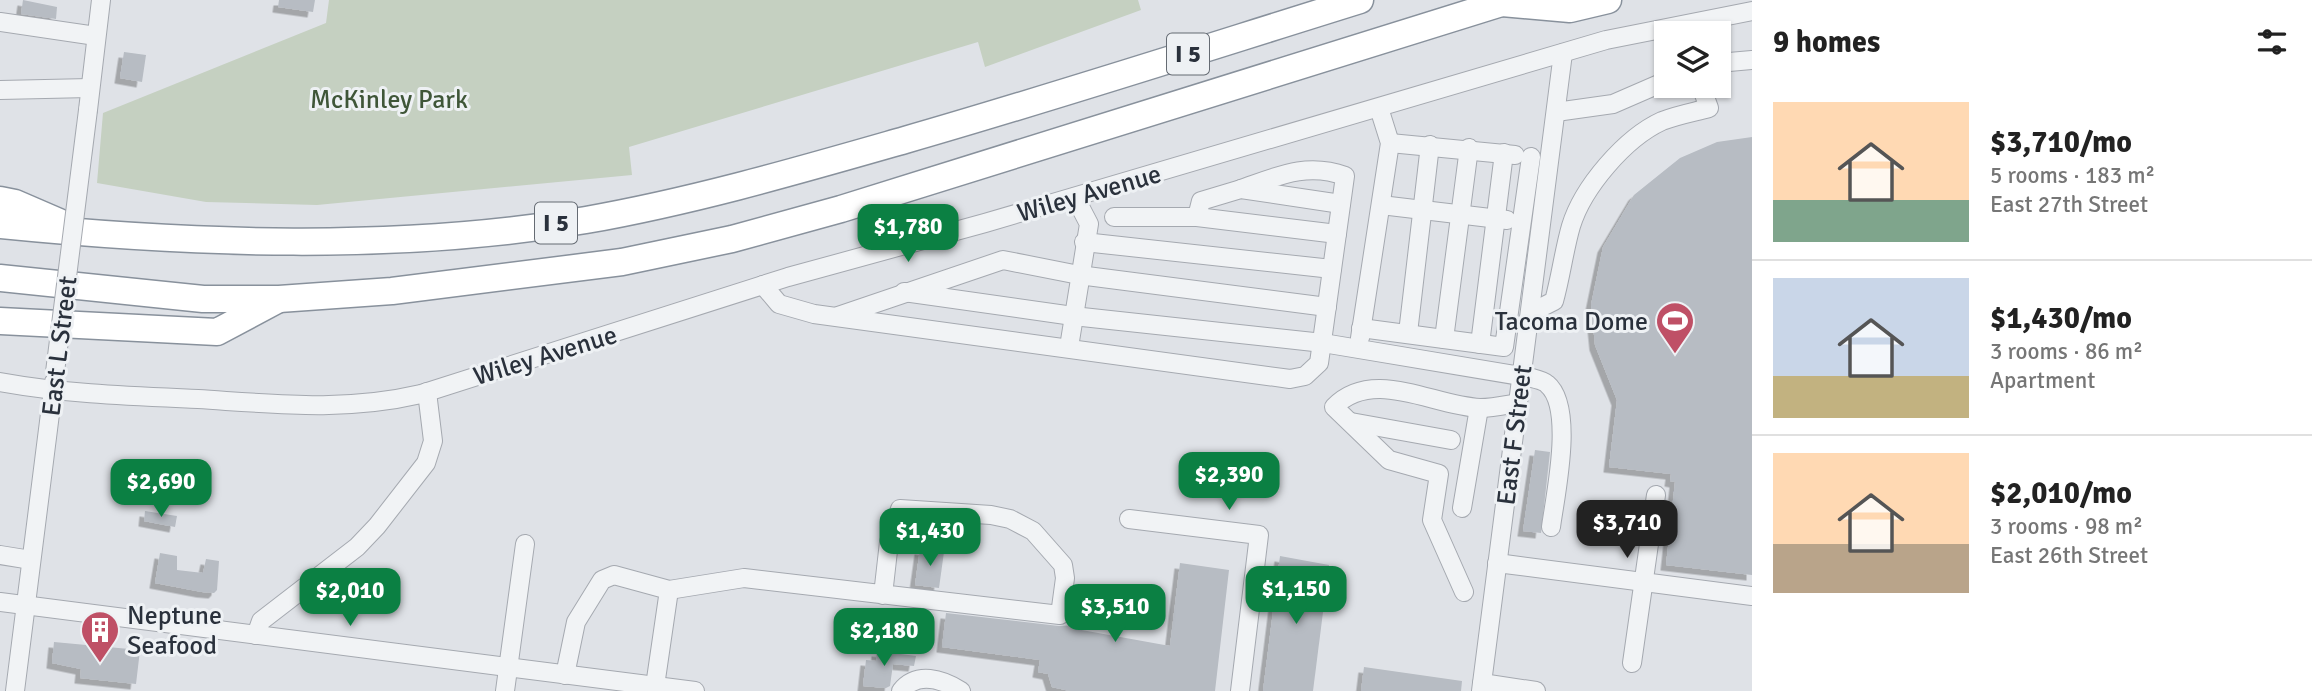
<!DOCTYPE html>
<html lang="en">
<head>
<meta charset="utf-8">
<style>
	body { margin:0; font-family:Signika,sans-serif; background:#f6f6f6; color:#222; height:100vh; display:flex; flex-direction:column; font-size:26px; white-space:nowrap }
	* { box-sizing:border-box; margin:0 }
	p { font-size:23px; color:#767676 }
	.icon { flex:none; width:38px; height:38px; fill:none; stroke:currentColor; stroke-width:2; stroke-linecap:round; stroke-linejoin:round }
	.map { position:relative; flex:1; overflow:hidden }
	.details { display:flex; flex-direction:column; background:#fff; width:560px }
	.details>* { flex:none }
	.buttons { position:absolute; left:1654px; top:21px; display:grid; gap:14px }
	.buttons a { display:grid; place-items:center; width:77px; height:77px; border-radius:0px; background:#fff; box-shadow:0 2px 5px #0004; font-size:35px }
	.price { position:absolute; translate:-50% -60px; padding:0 16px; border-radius:14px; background:#0b8043; color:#fff; font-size:23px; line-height:46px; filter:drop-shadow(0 2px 4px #0008) }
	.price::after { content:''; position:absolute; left:50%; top:42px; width:21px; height:16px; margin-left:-10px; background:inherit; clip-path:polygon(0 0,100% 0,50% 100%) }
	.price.active { background:#222; color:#fff }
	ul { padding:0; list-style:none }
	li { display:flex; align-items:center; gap:21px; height:175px; padding:0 21px }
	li+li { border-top:2px solid #e0e0e0 }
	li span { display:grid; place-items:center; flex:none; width:196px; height:140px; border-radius:0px; color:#555 }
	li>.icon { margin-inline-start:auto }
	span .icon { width:84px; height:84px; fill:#fffc; stroke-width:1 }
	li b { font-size:30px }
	h2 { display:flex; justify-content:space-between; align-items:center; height:84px; padding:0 21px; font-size:30px }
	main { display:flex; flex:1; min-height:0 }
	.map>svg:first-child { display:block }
	.green { fill:#c5d0c1 }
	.building { fill:#b7bcc3; filter:url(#shadow) }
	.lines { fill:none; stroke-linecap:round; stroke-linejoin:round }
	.minor-casing { stroke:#a5a9b0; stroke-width:20 }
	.highway-casing { stroke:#88919c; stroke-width:29 }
	.minor { stroke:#f1f3f5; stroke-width:18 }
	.highway { stroke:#fff; stroke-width:26 }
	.minor-bridge-casing { stroke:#a5a9b0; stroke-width:20; stroke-linecap:butt }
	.minor-bridge { stroke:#f1f3f5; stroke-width:18 }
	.labels { text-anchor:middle; stroke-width:6; stroke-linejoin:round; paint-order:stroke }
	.shield { fill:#eef1f4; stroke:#656b73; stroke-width:2 }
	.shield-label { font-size:24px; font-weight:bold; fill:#2a313c }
	.park-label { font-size:26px; fill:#3f5638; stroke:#eef1f4 }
	.street-label { font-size:26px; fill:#2a313c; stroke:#eef1f4 }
	.poi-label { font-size:26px; fill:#2a313c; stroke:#eef1f4; text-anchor:end }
</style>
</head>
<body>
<main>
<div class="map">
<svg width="1752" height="691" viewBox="0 0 1752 691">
	<defs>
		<filter id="shadow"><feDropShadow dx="-5.5" dy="5.5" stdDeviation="0" flood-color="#0004"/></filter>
	</defs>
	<rect width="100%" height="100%" fill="#dfe2e7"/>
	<path class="green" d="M329,0H1138L1141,10L985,67L978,42L629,147L632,175L317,205L206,202L97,183L103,113L326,23Z"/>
	<g class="building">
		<path d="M23,0L57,7L56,19L21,14Z"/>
		<path d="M279,0H315L313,12L278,7Z"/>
		<path d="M124,52L146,55L142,82L120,78Z"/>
		<path d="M1752,137V575L1666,565L1675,482L1670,481L1671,474L1609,467L1617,400L1595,345L1591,305L1603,247L1634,195L1680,158L1717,142Z"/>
		<path d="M1535,450L1550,452L1541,533L1523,531Z"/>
		<path d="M145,511L177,516L175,527L144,521Z"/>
		<path d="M920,549L944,552L939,588L915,585Z"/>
		<path d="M160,553L177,556V570L203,573L206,559L219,561L217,590L214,593L202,592L155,583Z"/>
		<path d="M1280,556L1329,565L1313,691H1263Z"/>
		<path d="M1180,563L1229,570L1215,691H1070L1052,687L1048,674L1038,672L1040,660L942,647L946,613L1059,626L1077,625L1076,629L1170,646Z"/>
		<path d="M54,642L140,650L136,684L80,678L81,669L52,663Z"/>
		<path d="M877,651L916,656L914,666L893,664L890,686L886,688L863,686L866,660L876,661Z"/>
		<path d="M1364,667L1462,681L1461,691H1361Z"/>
	</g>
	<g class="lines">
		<defs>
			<g id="minor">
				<path d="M0,22L96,36"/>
				<path d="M1718,63L1752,60"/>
				<path d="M0,90L90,88"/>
				<path d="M88,110L101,0"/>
				<path d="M1556,112L1613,104L1666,81"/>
				<path d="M1390,143L1515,155"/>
				<path d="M1381,205L1507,220"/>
				<path d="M1114,217H1197L1337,234"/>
				<path d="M1197,217L1201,201L1241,189L1341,204"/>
				<path d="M1084,242L1332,269"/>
				<path d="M763,285L779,304L814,314L1290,379L1305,376L1319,363L1345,176C1307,162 1278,176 1241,189"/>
				<path d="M904,292L1073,316L1323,343L1532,378C1536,379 1544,381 1547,384C1575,407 1555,496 1551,527"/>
				<path d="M1530,313L1554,301C1561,276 1564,250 1571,226C1583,187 1625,138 1662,121C1677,115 1694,112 1709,108L1701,86"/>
				<path d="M838,316L1003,260L1079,275L1327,307"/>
				<path d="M1361,328L1504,347L1531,157"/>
				<path d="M1408,333L1430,145"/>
				<path d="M1360,338L1390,143L1379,108"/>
				<path d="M1444,339L1469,148"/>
				<path d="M1480,344L1504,153"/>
				<path d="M1069,347L1089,224L1075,197"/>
				<path d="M0,382C66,394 131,396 198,399C276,404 344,412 421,394L788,277L985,223L1606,40L1752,11"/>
				<path d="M1351,422L1451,440"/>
				<path d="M1462,508L1479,408"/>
				<path d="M1129,519L1259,535L1240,691"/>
				<path d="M0,555L31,560"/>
				<path d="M1497,563L1752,596"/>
				<path d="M1464,592L1432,520L1439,474L1389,460L1334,407C1373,367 1433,406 1480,408C1492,408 1506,405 1518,403"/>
				<path d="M0,602L695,691"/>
				<path d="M256,635L261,621L357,547L377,526L426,463L433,441L427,392"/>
				<path d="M1632,663L1656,495"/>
				<path d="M565,675L576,622L602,580L614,575L669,590L744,578L1060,615L1065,578L1063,565L1033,531L1010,519L991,515L900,509L889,542L883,595"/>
				<path d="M1482,683L1536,691"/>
				<path d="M655,686L669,590"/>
				<path d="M15,691L54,382"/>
				<path d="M505,691L525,544"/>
				<path d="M901,691C917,671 942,679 961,691"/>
				<path d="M1481,691L1563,53"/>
			</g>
			<g id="highway">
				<path d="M1502,3L1570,9L1608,0"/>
				<path d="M0,200L15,203L59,222"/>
				<path d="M0,225C190,244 397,252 586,220C694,201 800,170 905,140C1058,96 1209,47 1360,0"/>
				<path d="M0,278L203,299H279L392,291L622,262L732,239L841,209L1511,0"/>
				<path d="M0,321L217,332L277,300"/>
			</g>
		</defs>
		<use href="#minor" class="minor-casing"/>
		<use href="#highway" class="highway-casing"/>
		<use href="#minor" class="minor"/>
		<use href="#highway" class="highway"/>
		<defs>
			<path id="minor-bridge" d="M55,372L88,110"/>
		</defs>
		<use href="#minor-bridge" class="minor-bridge-casing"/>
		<use href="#minor-bridge" class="minor-bridge"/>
	</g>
	<defs>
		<symbol id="stadium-pin" viewBox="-11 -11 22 30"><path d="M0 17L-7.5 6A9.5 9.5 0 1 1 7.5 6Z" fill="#bf5066" stroke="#eef1f4"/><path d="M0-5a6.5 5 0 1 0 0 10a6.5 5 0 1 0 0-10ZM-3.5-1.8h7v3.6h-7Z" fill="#fff"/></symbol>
		<symbol id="building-pin" viewBox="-11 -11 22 30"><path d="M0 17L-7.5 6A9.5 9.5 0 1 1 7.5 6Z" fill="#bf5066" stroke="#eef1f4"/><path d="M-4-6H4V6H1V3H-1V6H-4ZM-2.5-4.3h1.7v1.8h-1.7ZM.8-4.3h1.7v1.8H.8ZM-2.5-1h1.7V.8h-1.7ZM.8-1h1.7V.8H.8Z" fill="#fff"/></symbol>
	</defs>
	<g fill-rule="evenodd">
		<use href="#stadium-pin" x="1653" y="299" width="44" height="60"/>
		<use href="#building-pin" x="78" y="608" width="44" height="60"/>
	</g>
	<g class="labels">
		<g class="shield">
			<rect x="1167" y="33.5" width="42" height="41" rx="5"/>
			<rect x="535" y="202.5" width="42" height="41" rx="5"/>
		</g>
		<g class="shield-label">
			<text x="1188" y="62">I 5</text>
			<text x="556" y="231">I 5</text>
		</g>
		<g class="park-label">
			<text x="389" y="108">McKinley Park</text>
		</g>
		<g class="street-label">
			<text transform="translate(1089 193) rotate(-16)" y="9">Wiley Avenue</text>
			<text transform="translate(59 346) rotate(-83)" y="9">East L Street</text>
			<text transform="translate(545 355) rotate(-17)" y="9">Wiley Avenue</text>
			<text transform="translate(1514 435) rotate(-83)" y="9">East F Street</text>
		</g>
		<g class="poi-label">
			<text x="1648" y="330">Tacoma Dome</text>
			<text x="127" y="624" text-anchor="start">Neptune<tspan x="127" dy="30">Seafood</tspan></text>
		</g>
	</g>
</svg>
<div class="buttons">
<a><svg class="icon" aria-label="layers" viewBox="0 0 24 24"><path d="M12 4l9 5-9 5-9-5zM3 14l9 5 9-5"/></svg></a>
</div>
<b class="price" style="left:908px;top:264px">$1,780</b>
<b class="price" style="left:1229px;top:512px">$2,390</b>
<b class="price" style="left:161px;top:519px">$2,690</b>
<b class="price active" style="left:1627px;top:560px">$3,710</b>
<b class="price" style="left:930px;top:568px">$1,430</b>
<b class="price" style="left:1296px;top:626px">$1,150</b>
<b class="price" style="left:350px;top:628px">$2,010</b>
<b class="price" style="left:1115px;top:644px">$3,510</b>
<b class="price" style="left:884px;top:668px">$2,180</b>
</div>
<section class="details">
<h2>9 homes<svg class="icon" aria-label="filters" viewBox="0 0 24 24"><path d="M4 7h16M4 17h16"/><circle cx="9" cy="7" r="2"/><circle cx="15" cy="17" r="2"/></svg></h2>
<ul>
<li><span style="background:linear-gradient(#ffd9b3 70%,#7fa58c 0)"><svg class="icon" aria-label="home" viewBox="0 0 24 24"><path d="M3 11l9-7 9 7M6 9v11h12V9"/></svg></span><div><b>$3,710/mo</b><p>5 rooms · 183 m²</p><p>East 27th Street</p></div></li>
<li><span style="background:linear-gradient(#c9d6e8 70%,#c2b280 0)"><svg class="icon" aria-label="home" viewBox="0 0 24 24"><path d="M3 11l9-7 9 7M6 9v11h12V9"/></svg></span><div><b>$1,430/mo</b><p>3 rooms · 86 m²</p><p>Apartment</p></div></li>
<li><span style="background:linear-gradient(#ffd9b3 65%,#b9a48a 0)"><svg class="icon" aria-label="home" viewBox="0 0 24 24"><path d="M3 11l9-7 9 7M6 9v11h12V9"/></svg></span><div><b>$2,010/mo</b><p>3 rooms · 98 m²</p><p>East 26th Street</p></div></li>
</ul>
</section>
</main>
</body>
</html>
